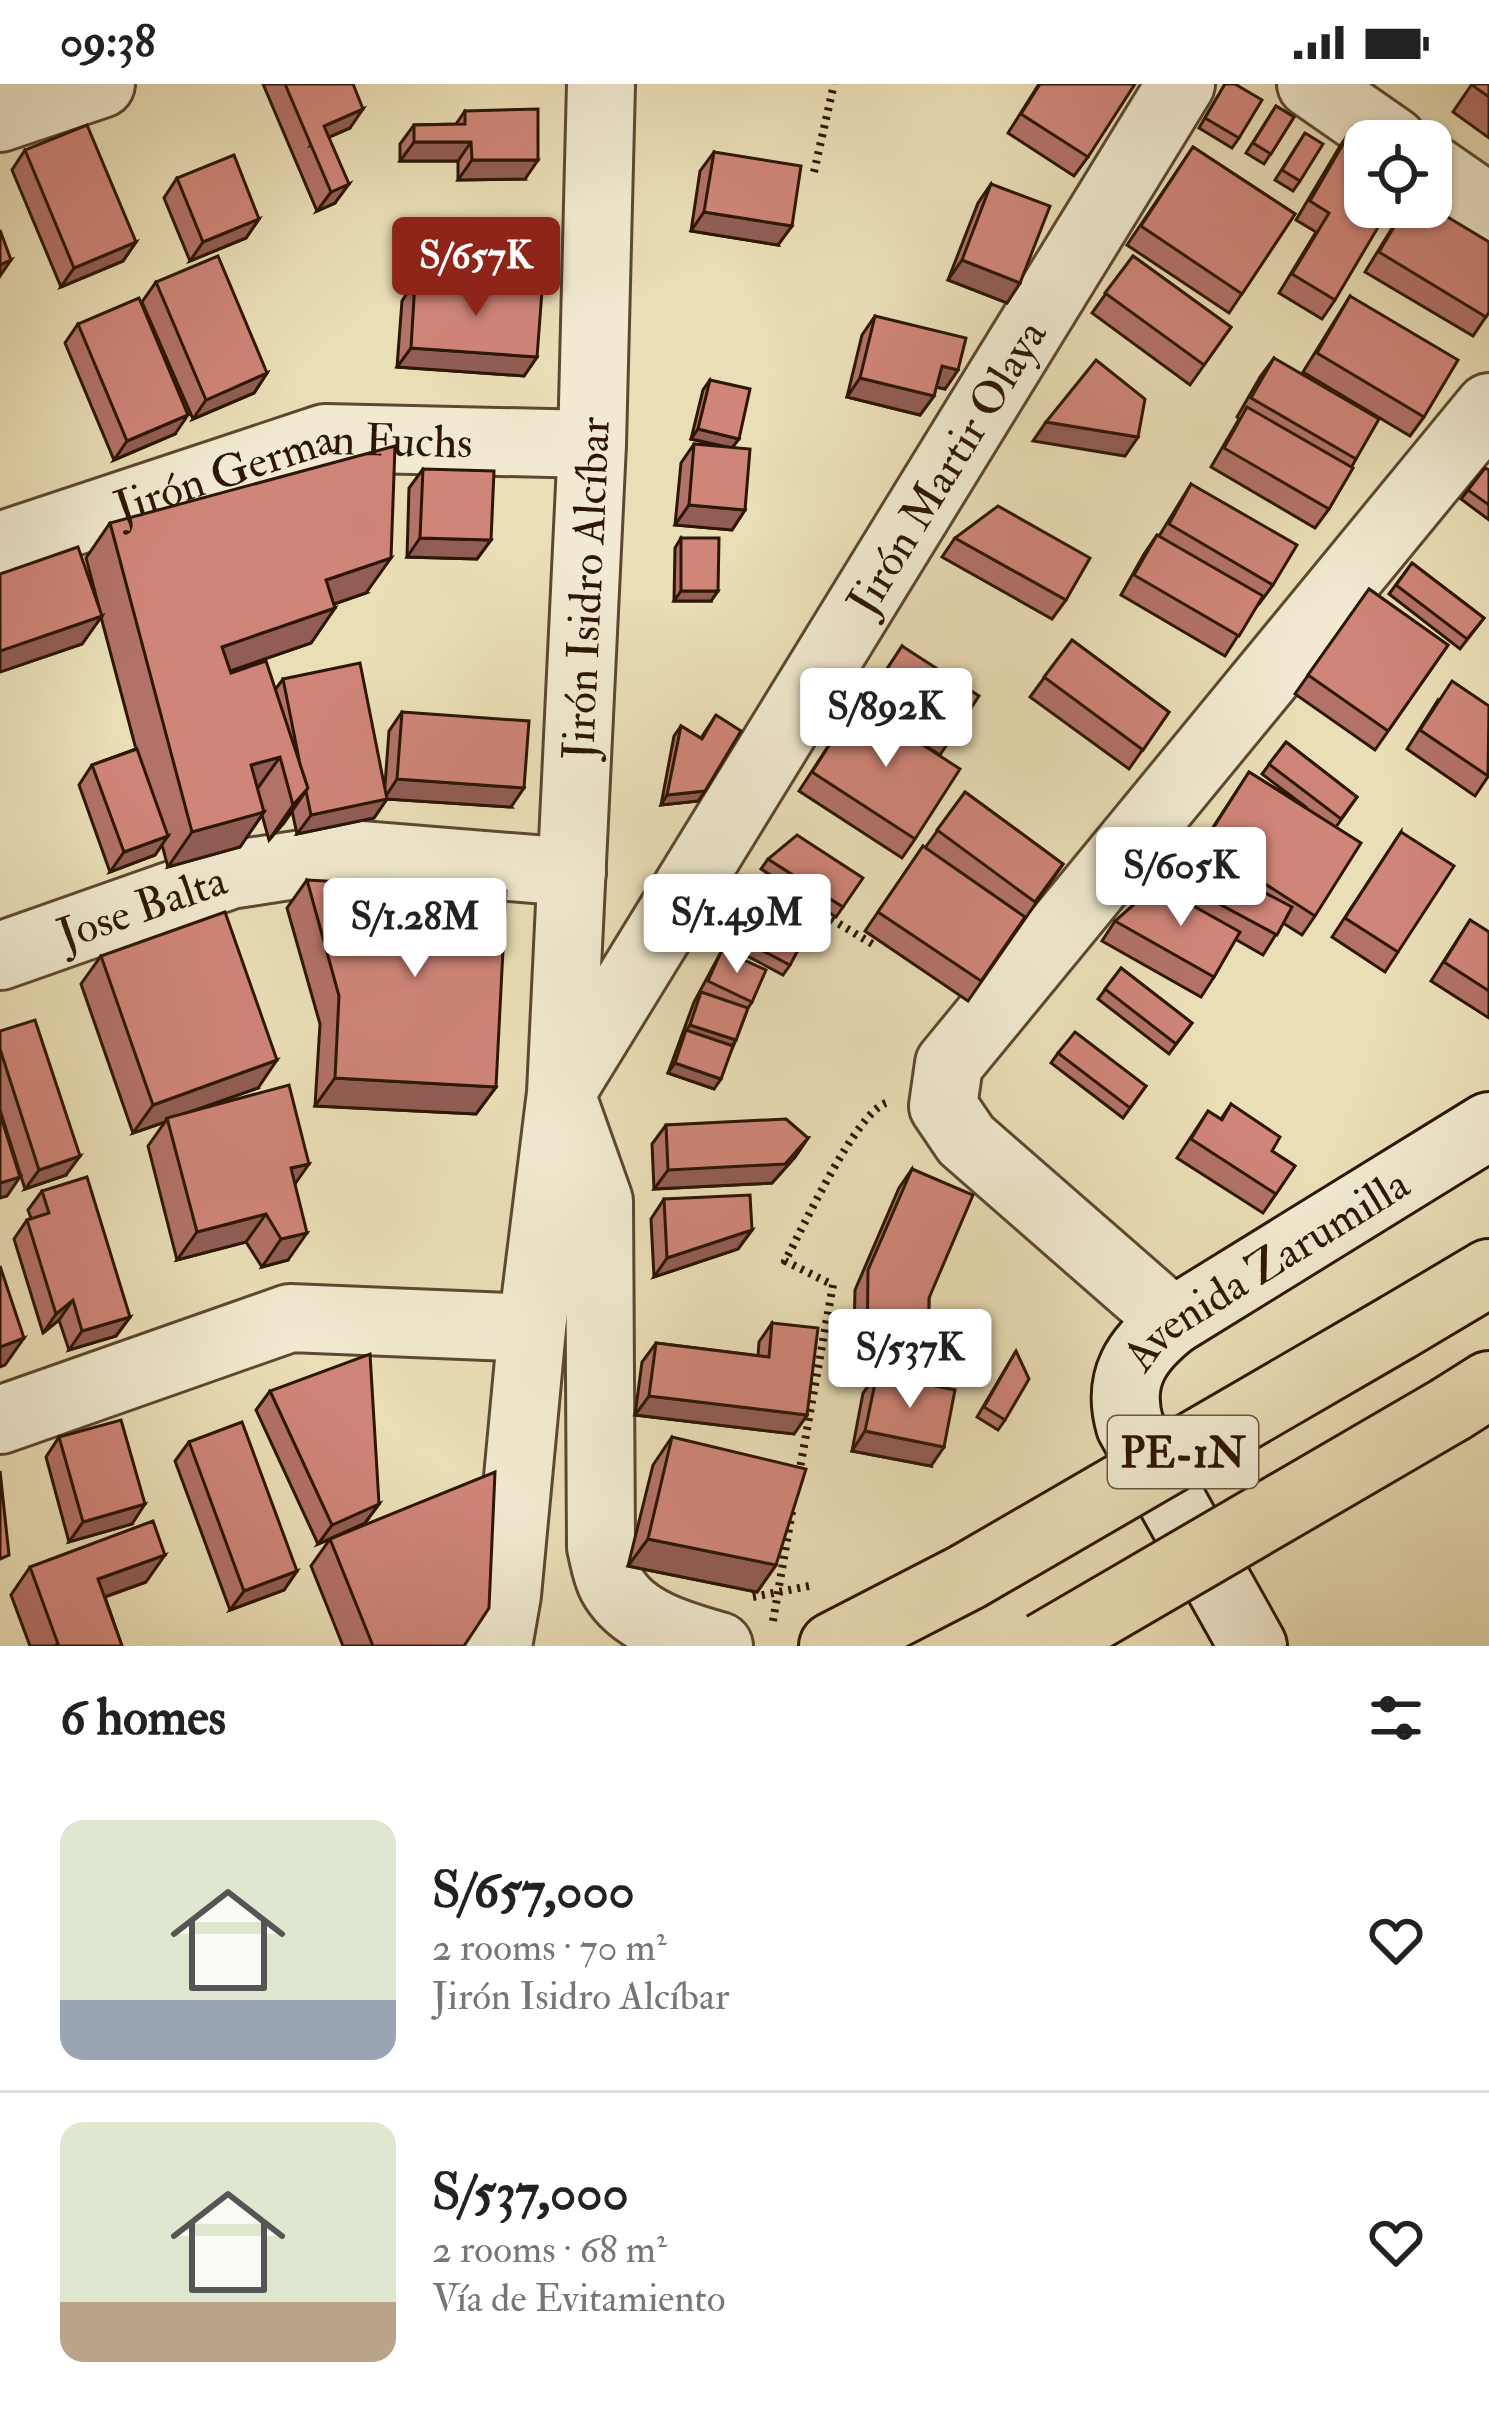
<!DOCTYPE html>
<html lang="en">
<head>
<meta charset="utf-8">
<style>
	body { margin:0; font-family:"IM FELL Double Pica",serif; background:#f2f2f2; color:#222; height:100vh; display:flex; flex-direction:column; font-size:45px; white-space:nowrap }
	* { box-sizing:border-box; margin:0 }
	p { font-size:39px; color:#767676 }
	.icon { flex:none; width:66px; height:66px; fill:none; stroke:currentColor; stroke-width:2; stroke-linecap:round; stroke-linejoin:round }
	.map { position:relative; height:1562px; overflow:hidden }
	.side { display:flex; flex-direction:column; background:#fff; flex:1 }
	.side>* { flex:none }
	.controls { position:absolute; left:1344px; top:36px; display:grid; gap:24px }
	.controls a { display:grid; place-items:center; width:108px; height:108px; border-radius:24px; background:#fff; box-shadow:0 3px 9px #0004; font-size:60px }
	.price { position:absolute; translate:-50% -102px; padding:0 27px; border-radius:12px; background:#fff; color:#222; font-size:39px; line-height:78px; filter:drop-shadow(0 3px 6px #0008) }
	.price::after { content:''; position:absolute; left:50%; top:72px; width:36px; height:27px; margin-left:-18px; background:inherit; clip-path:polygon(0 0,100% 0,50% 100%) }
	.price.on { background:#8f2418; color:#fff }
	ul { padding:0; list-style:none }
	li { display:flex; align-items:center; gap:36px; height:300px; padding:0 60px }
	li+li { border-top:3px solid #e0e0e0 }
	li span { display:grid; place-items:center; flex:none; width:336px; height:240px; border-radius:24px; color:#555 }
	li>.icon { margin-inline-start:auto }
	span .icon { width:144px; height:144px; fill:#fffc; stroke-width:1 }
	li b { font-size:51px }
	h2 { display:flex; justify-content:space-between; align-items:center; height:144px; padding:0 60px; font-size:51px }
	.status { display:flex; justify-content:space-between; align-items:center; height:84px; padding:0 60px; background:#fff; direction:ltr }
	.status svg { height:33px; fill:currentColor }
	.map>svg:first-child { display:block }
	.lines { fill:none; stroke-linecap:round; stroke-linejoin:round }
	.street-casing { stroke:#5c4831; stroke-width:72 }
	.secondary-casing { stroke:#2d1605; stroke-width:72 }
	.highway-casing { stroke:#2d1605; stroke-width:72 }
	.path { stroke:#2d1605; stroke-width:8; stroke-dasharray:3 6; stroke-linecap:butt }
	.street { stroke:#f1ead0; stroke-width:66 }
	.secondary { stroke:#f1ead0; stroke-width:66 }
	.highway { stroke:#eadeb6; stroke-width:66 }
	.highway-bridge-casing { stroke:#2d1605; stroke-width:72; stroke-linecap:butt }
	.highway-bridge { stroke:#eadeb6; stroke-width:66 }
	.wall { fill:#b27267; stroke:#2d1605; stroke-width:3 }
	.shaded-wall { fill:#915d54; stroke:#2d1605; stroke-width:3 }
	.building { fill:#cf8578; stroke:#2d1605; stroke-width:3 }
	.labels { text-anchor:middle; stroke-width:12; stroke-linejoin:round; paint-order:stroke }
	.shield { fill:#f1ead0; stroke:#685642; stroke-width:3 }
	.shield-label { font-size:42px; font-weight:bold; fill:#2d1605 }
	.street-label { font-size:45px; fill:#2d1605; stroke:#f1ead0 }
</style>
</head>
<body>
<div class="status"><b>09:38</b><svg viewBox="0 0 49 12"><path d="M0 12V9h3v3zM5 12V6h3v6zM10 12V3h3v9zM15 12V0h3v12zM26 1h20v11H26zM47 4h2v5h-2z"/></svg></div>
<div class="map">
<svg width="1489" height="1562" viewBox="0 0 1489 1562">
	<rect width="100%" height="100%" fill="#eadeb6"/>
	<filter id="stains"><feTurbulence type="fractalNoise" baseFrequency=".00167" numOctaves="4"/><feColorMatrix values="0 0 0 0 .2 0 0 0 0 .09 0 0 0 0 .02 0 0 0 .5 -.17"/></filter>
	<radialGradient id="worn" r=".72"><stop offset=".6" stop-color="#630" stop-opacity="0"/><stop offset="1" stop-color="#630" stop-opacity=".3"/></radialGradient>
	<g class="lines">
		<defs>
			<g id="street">
				<path d="M1311,0L1393,57"/>
				<path d="M0,34L101,0"/>
				<path d="M1431,84L1489,124"/>
				<path id="s1" d="M0,462L325,354L592,360"/>
				<path id="s2" d="M0,872L230,791L360,771L572,788"/>
				<path id="s3" d="M564,1004L1181,0"/>
				<path d="M566,1024L599,1117L601,1463C604,1475 606,1490 612,1501C632,1538 681,1551 719,1562"/>
				<path d="M1173,1237L966,1056L943,1022L949,980L1489,323"/>
				<path d="M0,1336L290,1234L532,1244"/>
				<path id="s4" d="M498,1562L507,1511L532,1244L561,1009L592,360L601,0"/>
			</g>
			<g id="secondary">
				<path id="s5" d="M1253,1562L1130,1342C1116,1294 1137,1265 1173,1237L1489,1042"/>
			</g>
			<g id="highway">
				<path d="M1398,1243L1489,1189"/>
				<path d="M1451,1325L1489,1301"/>
				<path d="M833,1562L967,1493"/>
			</g>
		</defs>
		<use href="#street" class="street-casing"/>
		<use href="#secondary" class="secondary-casing"/>
		<use href="#highway" class="highway-casing"/>
		<g class="path">
			<path d="M814,88L834,0"/>
			<path d="M762,793L874,861"/>
			<path d="M799,1390L833,1201L785,1177C803,1144 855,1030 886,1019"/>
			<path d="M753,1513L809,1502"/>
			<path d="M773,1537L793,1422"/>
		</g>
		<use href="#street" class="street"/>
		<use href="#secondary" class="secondary"/>
		<use href="#highway" class="highway"/>
		<defs>
			<g id="highway-bridge">
				<path d="M967,1493L1398,1243"/>
				<path d="M1044,1562L1451,1325"/>
			</g>
		</defs>
		<use href="#highway-bridge" class="highway-bridge-casing"/>
		<use href="#highway-bridge" class="highway-bridge"/>
	</g>
	<g class="wall">
		<path d="M263,0H353L350,44L329,53L335,119L317,127Z"/>
		<path d="M1039,0L1088,73L1074,92L1008,49Z"/>
		<path d="M1225,0L1239,54L1232,64L1199,44Z"/>
		<path d="M1472,0H1489V54L1453,28Z"/>
		<path d="M1276,22L1294,33L1264,80L1246,69Z"/>
		<path d="M465,27L525,95L458,96V77H400V60L414,41L456,40Z"/>
		<path d="M1353,43L1335,216L1322,235L1279,209L1316,148L1296,136L1340,62Z"/>
		<path d="M1305,49L1300,97L1293,107L1275,96Z"/>
		<path d="M1193,63L1295,130L1229,229L1127,161Z"/>
		<path d="M25,66L136,158L123,177L61,203L12,86Z"/>
		<path d="M714,68L778,161L691,147L700,87Z"/>
		<path d="M177,94L259,135L246,154L190,177L164,114Z"/>
		<path d="M991,100L1020,199L1007,219L948,196L978,119Z"/>
		<path d="M1405,123H1431L1489,228L1473,252L1365,188Z"/>
		<path d="M1133,172L1231,243L1190,301L1092,229Z"/>
		<path d="M415,197L537,273L524,292L397,283L402,217Z"/>
		<path d="M156,198L267,289L254,309L193,335L142,218Z"/>
		<path d="M1350,212L1424,333L1410,352L1303,288Z"/>
		<path d="M875,232L958,286L945,305L936,303L934,312L920,331L847,313L862,251Z"/>
		<path d="M78,240L175,350L114,376L65,259Z"/>
		<path d="M1274,274L1356,375L1329,425L1315,444L1211,383L1239,335L1237,333L1260,293Z"/>
		<path d="M710,296L733,363L745,426L732,446L675,441L681,379L694,360L722,362L691,355L703,306Z"/>
		<path d="M423,385L491,456L477,475L407,473L409,404Z"/>
		<path d="M1489,386V436L1461,415L1468,406Z"/>
		<path d="M1191,400L1273,501L1259,520H1258L1225,572L1121,511L1144,470L1157,451L1159,452Z"/>
		<path d="M110,439L366,509L334,520L335,524L311,559L230,587L231,589L275,606L283,595L385,701L389,647L402,628L511,723L387,715L374,734L297,750L292,727L269,756L262,731L240,763L168,783L162,761L155,771L110,788L79,701L92,681L136,665L101,533L82,560L0,588V490L100,527L86,474Z"/>
		<path d="M681,454L711,517H674L675,464Z"/>
		<path d="M955,454L1066,516L1052,535L942,473Z"/>
		<path d="M1412,479L1484,534L1460,565L1389,510Z"/>
		<path d="M1369,505L1448,561L1375,666L1295,610Z"/>
		<path d="M1072,556L1169,628L1129,685L1030,613Z"/>
		<path d="M902,562L953,651L940,671L863,621Z"/>
		<path d="M1438,616L1489,691L1475,712L1407,665Z"/>
		<path d="M857,618L915,755L902,774L799,707Z"/>
		<path d="M716,631L698,717L661,721L674,652L681,642L701,654Z"/>
		<path d="M1286,658L1357,713L1336,743L1315,832L1302,851L1283,839L1263,871L1235,855L1214,893L1201,913L1102,857L1115,837L1164,805L1171,794L1191,777L1249,688L1307,724L1262,690Z"/>
		<path d="M965,708L1063,780L968,917L865,847L923,762L925,764Z"/>
		<path d="M1401,748L1398,868L1385,888L1332,853Z"/>
		<path d="M768,775L843,823L836,833L761,785Z"/>
		<path d="M307,796L496,1003L476,1030L315,1022L320,940L287,824Z"/>
		<path d="M1470,836L1489,848V934L1431,897Z"/>
		<path d="M726,847L790,881L783,891L719,857Z"/>
		<path d="M722,866L752,918L748,924L736,956L714,1005L668,989L694,918Z"/>
		<path d="M101,872L258,1004L194,1027L295,1100L288,1176L262,1183L246,1158L177,1176L148,1062L165,1038L133,1049L81,900Z"/>
		<path d="M1121,884L1192,939L1169,970L1098,915Z"/>
		<path d="M0,947L66,1091L25,1105L0,1026Z"/>
		<path d="M1058,969L1146,1002L1123,1034L1051,979Z"/>
		<path d="M1231,1020L1272,1067L1295,1082L1263,1129L1177,1074L1208,1027L1221,1035Z"/>
		<path d="M666,1041L808,1054L795,1073L772,1099L654,1105L652,1060Z"/>
		<path d="M912,1085L929,1214L928,1273L914,1292H884L931,1382L852,1367L863,1309L876,1291H853L855,1206L899,1104Z"/>
		<path d="M42,1107L130,1233L116,1252L69,1266L59,1236L43,1249L14,1155L27,1136L31,1134L28,1126Z"/>
		<path d="M664,1115L752,1146L738,1165L654,1193L651,1135Z"/>
		<path d="M772,1239L807,1331L794,1350L635,1331L642,1278L656,1259L758,1272L759,1258Z"/>
		<path d="M1016,1267L1005,1336L998,1346L977,1333Z"/>
		<path d="M270,1307L379,1420L365,1439L340,1451L464,1562H343L311,1482L330,1455L318,1460L256,1326Z"/>
		<path d="M59,1353L132,1440L69,1458L46,1373Z"/>
		<path d="M672,1353L776,1481L757,1508L628,1482L653,1381Z"/>
		<path d="M189,1358L297,1487L284,1506L230,1526L175,1377Z"/>
		<path d="M30,1483L146,1498L105,1513L122,1562H30L11,1511Z"/>
	</g>
	<g class="shaded-wall">
		<path d="M363,25L350,44L311,61L324,42Z"/>
		<path d="M414,58H471L458,77H400Z"/>
		<path d="M472,76H538L525,95L458,96Z"/>
		<path d="M349,100L335,119L317,127L331,108Z"/>
		<path d="M704,128L792,142L778,161L691,147Z"/>
		<path d="M259,135L246,154L190,177L203,158Z"/>
		<path d="M136,158L123,177L61,203L74,184Z"/>
		<path d="M11,176L0,192V181Z"/>
		<path d="M962,176L1020,199L1007,219L948,196Z"/>
		<path d="M411,264L537,273L524,292L397,283Z"/>
		<path d="M942,282L958,286L945,305L928,301Z"/>
		<path d="M267,289L254,309L193,335L206,316Z"/>
		<path d="M860,294L934,312L920,331L847,313Z"/>
		<path d="M188,331L175,350L114,376L127,357Z"/>
		<path d="M1046,338L1138,353L1125,372L1033,357Z"/>
		<path d="M698,345L739,355L732,364L691,355Z"/>
		<path d="M689,421L745,426L732,446L675,441Z"/>
		<path d="M420,454L491,456L477,475L407,473Z"/>
		<path d="M391,474L366,509L302,531L326,496Z"/>
		<path d="M681,507H718L711,517H674Z"/>
		<path d="M335,524L311,559L198,598L222,563Z"/>
		<path d="M102,532L82,560L0,588V567Z"/>
		<path d="M280,673L255,708L251,681Z"/>
		<path d="M397,695L524,704L511,723L387,715L374,734L297,750L311,731L384,715Z"/>
		<path d="M308,704L284,739L269,756L293,721Z"/>
		<path d="M705,707L698,717L661,721L667,711Z"/>
		<path d="M264,728L240,763L168,783L192,748Z"/>
		<path d="M168,752L155,771L110,788L124,768Z"/>
		<path d="M690,941L736,956L729,966L683,951Z"/>
		<path d="M277,976L258,1004L167,1036V1034L165,1038L133,1049L153,1021Z"/>
		<path d="M675,979L721,995L714,1005L668,989Z"/>
		<path d="M335,994L496,1003L476,1030L315,1022Z"/>
		<path d="M808,1054L795,1073L772,1099L654,1105L668,1086Z"/>
		<path d="M80,1072L66,1091L25,1105L39,1086Z"/>
		<path d="M309,1080L290,1107L291,1084Z"/>
		<path d="M20,1093L7,1112L0,1114V1099Z"/>
		<path d="M266,1130L246,1158L177,1176L197,1148Z"/>
		<path d="M752,1146L738,1165L654,1193L667,1174Z"/>
		<path d="M307,1149L288,1176L262,1183L281,1155Z"/>
		<path d="M73,1216L59,1236L43,1249L56,1230Z"/>
		<path d="M130,1233L116,1252L69,1266L82,1247Z"/>
		<path d="M24,1254L5,1281L0,1283V1263Z"/>
		<path d="M867,1272L928,1273L914,1292L853,1291Z"/>
		<path d="M649,1312L807,1331L794,1350L635,1331Z"/>
		<path d="M865,1347L944,1363L931,1382L852,1367Z"/>
		<path d="M145,1420L132,1440L69,1458L83,1438Z"/>
		<path d="M379,1420L365,1439L318,1460L332,1441Z"/>
		<path d="M648,1455L776,1481L757,1508L628,1482Z"/>
		<path d="M165,1471L146,1498L79,1522L98,1495Z"/>
		<path d="M297,1487L284,1506L230,1526L244,1507Z"/>
	</g>
	<g class="building">
		<path d="M285,0H353L363,25L324,42L349,100L331,108Z"/>
		<path d="M1040,0H1135L1088,73L1021,30Z"/>
		<path d="M1225,0H1235L1262,16L1239,54L1205,34Z"/>
		<path d="M1489,0V13L1472,1V0Z"/>
		<path d="M1276,22L1294,33L1271,70L1253,59Z"/>
		<path d="M538,25V76H472L471,58H414V41L465,40V27Z"/>
		<path d="M87,41L136,158L74,184L25,66Z"/>
		<path d="M1353,43L1377,57H1365V123H1390L1335,216L1292,190L1329,129L1310,117Z"/>
		<path d="M1305,49L1323,60L1300,97L1282,86Z"/>
		<path d="M1193,63L1295,130L1242,210L1141,142Z"/>
		<path d="M714,68L801,82L792,142L704,128Z"/>
		<path d="M234,71L259,135L203,158L177,94Z"/>
		<path d="M991,100L1050,122L1020,199L962,176Z"/>
		<path d="M1406,123H1431L1489,158V228L1486,233L1379,168Z"/>
		<path d="M0,146L11,176L0,181Z"/>
		<path d="M218,172L267,289L206,316L156,198Z"/>
		<path d="M1133,172L1231,243L1204,281L1105,209Z"/>
		<path d="M415,197L542,207L537,273L411,264Z"/>
		<path d="M1350,212L1458,276L1424,333L1317,269Z"/>
		<path d="M139,214L188,331L127,357L78,240Z"/>
		<path d="M875,232L966,254L958,286L942,282L934,312L860,294Z"/>
		<path d="M1274,274L1379,335L1356,375L1251,314Z"/>
		<path d="M1096,276L1145,315L1138,353L1046,338Z"/>
		<path d="M710,296L750,305L739,355L698,345Z"/>
		<path d="M1247,323L1353,384L1329,425L1224,364Z"/>
		<path d="M694,360L750,365L745,426L689,421Z"/>
		<path d="M395,362L391,474L326,496L335,524L222,563L231,589L266,577L308,704L293,721L280,673L251,681L264,728L192,748L110,439Z"/>
		<path d="M1485,384L1489,386V421L1468,406Z"/>
		<path d="M423,385L494,387L491,456L420,454Z"/>
		<path d="M1191,400L1297,461L1273,501L1169,440Z"/>
		<path d="M998,422L1090,474L1066,516L955,454Z"/>
		<path d="M1157,451L1263,512L1239,552L1134,491Z"/>
		<path d="M681,454H719L718,507H681Z"/>
		<path d="M78,463L102,532L0,567V490Z"/>
		<path d="M1412,479L1484,534L1467,555L1396,501Z"/>
		<path d="M1369,505L1448,561L1388,647L1308,591Z"/>
		<path d="M1072,556L1169,628L1143,666L1044,593Z"/>
		<path d="M902,562L979,612L953,651L876,602Z"/>
		<path d="M360,579L387,715L311,731L306,707L308,704L300,680L283,595Z"/>
		<path d="M1452,597L1489,622L1488,692L1420,646Z"/>
		<path d="M857,618L960,685L915,755L812,688Z"/>
		<path d="M402,628L529,637L524,704L397,695Z"/>
		<path d="M716,631L741,647L705,707L667,711L681,642L702,655Z"/>
		<path d="M1286,658L1357,713L1341,735L1269,680Z"/>
		<path d="M137,665L168,752L124,768L92,681Z"/>
		<path d="M1249,688L1361,759L1315,832L1203,760Z"/>
		<path d="M965,708L1063,780L1035,818L937,746Z"/>
		<path d="M1401,748L1454,782L1398,868L1345,834Z"/>
		<path d="M797,751L863,794L843,823L768,775Z"/>
		<path d="M923,762L1025,833L981,897L878,828Z"/>
		<path d="M1197,773L1292,823L1277,851L1171,794Z"/>
		<path d="M307,796L506,807L496,1003L335,994L339,912Z"/>
		<path d="M1156,801L1240,848L1214,893L1115,837Z"/>
		<path d="M750,826L804,855L790,881L726,847Z"/>
		<path d="M225,828L277,976L153,1021L101,872Z"/>
		<path d="M1470,836L1489,848V907L1444,878Z"/>
		<path d="M722,866L766,886L752,918L708,897Z"/>
		<path d="M1121,884L1192,939L1176,960L1105,905Z"/>
		<path d="M701,908L748,924L736,956L690,941Z"/>
		<path d="M35,936L80,1072L39,1086L0,965V947Z"/>
		<path d="M686,946L733,962L721,995L675,979Z"/>
		<path d="M1075,948L1146,1002L1130,1024L1058,969Z"/>
		<path d="M289,1001L309,1080L291,1084L307,1149L281,1155L266,1130L197,1148L167,1034Z"/>
		<path d="M1231,1020L1280,1053L1272,1067L1295,1082L1276,1110L1191,1055L1208,1027L1222,1036Z"/>
		<path d="M0,1030L20,1093L0,1099Z"/>
		<path d="M786,1035L808,1054L785,1080L668,1086L666,1041Z"/>
		<path d="M912,1085L973,1111L929,1214L928,1273L867,1272L868,1186Z"/>
		<path d="M87,1093L130,1233L82,1247L73,1216L56,1230L27,1136L49,1129L42,1107Z"/>
		<path d="M750,1111L752,1146L667,1174L664,1115Z"/>
		<path d="M0,1182L24,1254L0,1263Z"/>
		<path d="M772,1239L818,1244L807,1331L649,1312L656,1259L769,1273Z"/>
		<path d="M1016,1267L1029,1295L1005,1336L984,1323Z"/>
		<path d="M370,1270L379,1420L332,1441L270,1307Z"/>
		<path d="M877,1290L955,1306L944,1363L865,1347Z"/>
		<path d="M121,1336L145,1420L83,1438L59,1353Z"/>
		<path d="M242,1338L297,1487L244,1507L189,1358Z"/>
		<path d="M672,1353L806,1385L776,1481L648,1455Z"/>
		<path d="M0,1387L9,1471L0,1475Z"/>
		<path d="M495,1388L489,1524L464,1562H373L330,1455Z"/>
		<path d="M153,1437L165,1471L98,1495L122,1562H54L58,1560L30,1483Z"/>
	</g>
	<g class="labels">
		<rect class="shield" x="1108" y="1332" width="150" height="72" rx="9"/>
		<g class="shield-label">
			<text x="1183" y="1383">PE-1N</text>
		</g>
		<g class="street-label">
			<text dy="16" stroke="none"><textPath href="#s3" startOffset="729">Jirón Martir Olaya</textPath></text>
			<text dy="16" stroke="none"><textPath href="#s1" startOffset="306">Jirón German Fuchs</textPath></text>
			<text dy="16" stroke="none"><textPath href="#s4" startOffset="1062">Jirón Isidro Alcíbar</textPath></text>
			<text dy="16" stroke="none"><textPath href="#s2" startOffset="150">Jose Balta</textPath></text>
			<text dy="16" stroke="none"><textPath href="#s5" startOffset="480">Avenida Zarumilla</textPath></text>
		</g>
	</g>
	<rect width="100%" height="100%" filter="url(#stains)"/>
	<rect width="100%" height="100%" fill="url(#worn)"/>
</svg>
<div class="controls">
<a><svg class="icon" aria-label="locate" viewBox="0 0 24 24"><circle cx="12" cy="12" r="6"/><path d="M12 2v4M12 18v4M2 12h4M18 12h4"/></svg></a>
</div>
<b class="price on" style="left:476px;top:235px">S/657K</b>
<b class="price" style="left:886px;top:686px">S/892K</b>
<b class="price" style="left:1181px;top:845px">S/605K</b>
<b class="price" style="left:737px;top:892px">S/1.49M</b>
<b class="price" style="left:415px;top:896px">S/1.28M</b>
<b class="price" style="left:910px;top:1327px">S/537K</b>
</div>
<section class="side">
<h2>6 homes<svg class="icon" aria-label="filters" viewBox="0 0 24 24"><path d="M4 7h16M4 17h16"/><circle cx="9" cy="7" r="2"/><circle cx="15" cy="17" r="2"/></svg></h2>
<ul>
<li><span style="background:linear-gradient(#dfe7d0 75%,#9aa5b1 0)"><svg class="icon" aria-label="home" viewBox="0 0 24 24"><path d="M3 11l9-7 9 7M6 9v11h12V9"/></svg></span><div><b>S/657,000</b><p>2 rooms · 70 m²</p><p>Jirón Isidro Alcíbar</p></div><svg class="icon" aria-label="heart" viewBox="0 0 24 24"><path d="M12 20l-8-8c-3-5 5-10 8-4 3-6 11-1 8 4z"/></svg></li>
<li><span style="background:linear-gradient(#dfe7d0 75%,#b9a48a 0)"><svg class="icon" aria-label="home" viewBox="0 0 24 24"><path d="M3 11l9-7 9 7M6 9v11h12V9"/></svg></span><div><b>S/537,000</b><p>2 rooms · 68 m²</p><p>Vía de Evitamiento</p></div><svg class="icon" aria-label="heart" viewBox="0 0 24 24"><path d="M12 20l-8-8c-3-5 5-10 8-4 3-6 11-1 8 4z"/></svg></li>
</ul>
</section>
</body>
</html>
